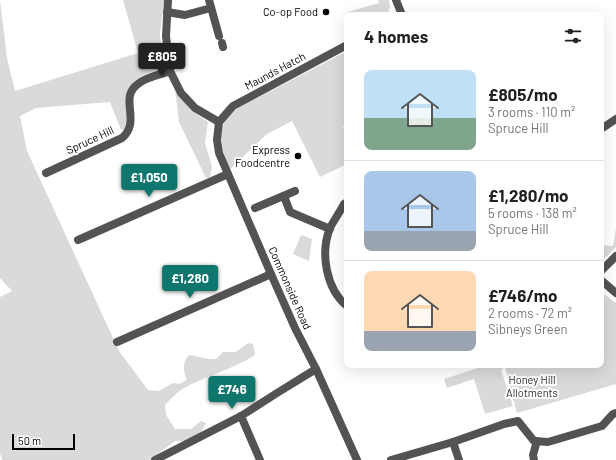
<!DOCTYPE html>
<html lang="en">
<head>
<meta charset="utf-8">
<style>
	body { margin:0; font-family:Barlow,sans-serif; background:#f2f2f2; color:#202124; height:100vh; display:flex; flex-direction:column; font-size:15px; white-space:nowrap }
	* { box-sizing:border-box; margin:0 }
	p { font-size:13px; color:#757577 }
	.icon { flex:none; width:22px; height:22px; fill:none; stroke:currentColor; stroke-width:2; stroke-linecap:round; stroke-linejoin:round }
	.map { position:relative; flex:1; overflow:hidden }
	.sheet { position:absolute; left:344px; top:12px; width:260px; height:356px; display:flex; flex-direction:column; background:#fff; border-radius:8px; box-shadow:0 4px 16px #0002 }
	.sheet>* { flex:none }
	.scale { position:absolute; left:12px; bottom:10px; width:63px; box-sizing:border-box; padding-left:4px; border:2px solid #000; border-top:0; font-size:11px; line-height:14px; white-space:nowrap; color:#000; -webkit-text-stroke:3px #fff; paint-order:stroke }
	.price { position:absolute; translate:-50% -34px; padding:0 9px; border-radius:4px; background:#0f766e; color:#fff; font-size:13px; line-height:26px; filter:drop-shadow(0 1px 2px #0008) }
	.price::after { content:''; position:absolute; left:50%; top:24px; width:12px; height:9px; margin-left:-6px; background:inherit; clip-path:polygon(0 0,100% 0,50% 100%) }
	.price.current { background:#222; color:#fff }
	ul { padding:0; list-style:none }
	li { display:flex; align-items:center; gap:12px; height:100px; padding:0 20px }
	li+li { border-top:1px solid #e0e0e0 }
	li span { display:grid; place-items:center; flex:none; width:112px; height:80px; border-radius:8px; color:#555 }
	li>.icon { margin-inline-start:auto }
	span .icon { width:48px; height:48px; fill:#fffc; stroke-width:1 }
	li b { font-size:17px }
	h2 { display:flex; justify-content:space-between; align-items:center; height:48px; padding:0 20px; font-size:17px }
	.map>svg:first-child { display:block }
	.green { fill:#dadada }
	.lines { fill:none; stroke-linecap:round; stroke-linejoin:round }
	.minor { stroke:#535353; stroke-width:8 }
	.poi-dot { fill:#000; stroke:#fff; stroke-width:1.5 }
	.labels { text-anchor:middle; stroke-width:4; stroke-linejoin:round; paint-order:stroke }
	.poi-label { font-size:11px; fill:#000; stroke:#fff; text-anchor:end }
	.street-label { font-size:11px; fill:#000; stroke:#fff }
	.park-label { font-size:11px; fill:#313131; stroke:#fff }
</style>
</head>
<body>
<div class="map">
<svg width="616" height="460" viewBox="0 0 616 460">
	<rect width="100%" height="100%" fill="#fff"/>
	<g class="green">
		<path d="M0,0L7,58L15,91L138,53L123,0H164L160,35L163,68L141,76L131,87L125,129L121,130L110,102L36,108L20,116L27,151L119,351L148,390L159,391L173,383L179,384L187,380C183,371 182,363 189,355C199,356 207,360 216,359L223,352H236L248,343L253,344L255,355C232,370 204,376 181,390C175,394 170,400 165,405L166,415L175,429H191L201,421L206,423L198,438L191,441H175L149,460H2L0,453V297L12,291L0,278Z"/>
		<path d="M378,0H389L390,7L387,15H349L348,12L379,3Z"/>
		<path d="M347,51V124L343,127L347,136V164L320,177L292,121L267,134L230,169C223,157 217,132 226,120C230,116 234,112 238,108Z"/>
		<path d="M175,88L191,110L208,122L205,143L212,166L210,177L206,178L179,122Z"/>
		<path d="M616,228V247L601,262V245L613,246Z"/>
		<path d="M301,235L312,239L309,261L293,254Z"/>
		<path d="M601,292L616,303V384L517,413L505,367L501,370L513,406L485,414L474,379L447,388L444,379L487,365H601Z"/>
	</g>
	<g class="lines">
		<g class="minor">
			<path d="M168,0L166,36L170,71L181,93L195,108L219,122"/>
			<path d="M209,0L219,36"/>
			<path d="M396,0L402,15"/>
			<path d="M167,12L185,15L211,8"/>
			<path d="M222,43L223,47"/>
			<path d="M219,122L217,140L219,153L271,274L295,328L316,369L357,460"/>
			<path d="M219,122L233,106L347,45"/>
			<path d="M601,129L616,119"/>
			<path d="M46,173L122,138C142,121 118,98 138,84C146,77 160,75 170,71"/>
			<path d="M284,196L290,212L330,229"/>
			<path d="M347,202L344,204C340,212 334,220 330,228C320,253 326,289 347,306"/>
			<path d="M255,208L295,191"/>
			<path d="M78,240L228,174"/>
			<path d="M601,271L616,256"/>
			<path d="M601,280L616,293"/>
			<path d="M117,342L271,274"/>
			<path d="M241,416L260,460"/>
			<path d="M453,442L459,460"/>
			<path d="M155,460L241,416L277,393L316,369"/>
			<path d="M391,460L453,442L504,424L518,421L534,441L548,442L602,426L613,414L616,413"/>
			<path d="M534,460L533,455L537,441"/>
		</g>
	</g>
	<g class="poi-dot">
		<circle cx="326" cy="12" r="4"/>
		<circle cx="298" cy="156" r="4"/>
	</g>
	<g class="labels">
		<g class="poi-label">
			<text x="318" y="16">Co-op Food</text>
			<text x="290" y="154">Express<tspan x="290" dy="13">Foodcentre</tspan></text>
		</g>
		<g class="street-label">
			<text transform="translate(275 71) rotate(-28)" y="4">Maunds Hatch</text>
			<text transform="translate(90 140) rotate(-25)" y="4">Spruce Hill</text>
			<text transform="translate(290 288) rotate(66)" y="4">Commonside Road</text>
		</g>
		<g class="park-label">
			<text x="532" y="384">Honey Hill<tspan x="532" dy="13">Allotments</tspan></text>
		</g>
	</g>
</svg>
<div class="scale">50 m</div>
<b class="price current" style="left:162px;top:77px">£805</b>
<b class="price" style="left:149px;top:198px">£1,050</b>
<b class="price" style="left:190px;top:299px">£1,280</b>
<b class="price" style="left:232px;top:410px">£746</b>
<section class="sheet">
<h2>4 homes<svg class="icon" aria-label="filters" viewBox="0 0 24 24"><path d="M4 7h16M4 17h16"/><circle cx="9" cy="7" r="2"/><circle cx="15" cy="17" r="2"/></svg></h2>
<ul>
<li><span style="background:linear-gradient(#bfe0f5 60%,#7fa58c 0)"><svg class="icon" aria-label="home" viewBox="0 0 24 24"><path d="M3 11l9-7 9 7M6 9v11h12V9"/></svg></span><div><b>£805/mo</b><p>3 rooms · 110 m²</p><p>Spruce Hill</p></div></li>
<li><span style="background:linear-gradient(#a9c7e8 75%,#9aa5b1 0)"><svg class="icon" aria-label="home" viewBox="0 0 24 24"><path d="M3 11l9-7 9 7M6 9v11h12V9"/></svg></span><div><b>£1,280/mo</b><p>5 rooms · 138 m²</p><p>Spruce Hill</p></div></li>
<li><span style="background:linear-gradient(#ffd9b3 75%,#9aa5b1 0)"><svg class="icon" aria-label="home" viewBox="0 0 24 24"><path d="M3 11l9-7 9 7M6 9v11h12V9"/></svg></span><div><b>£746/mo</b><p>2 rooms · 72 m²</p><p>Sibneys Green</p></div></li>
</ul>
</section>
</div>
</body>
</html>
